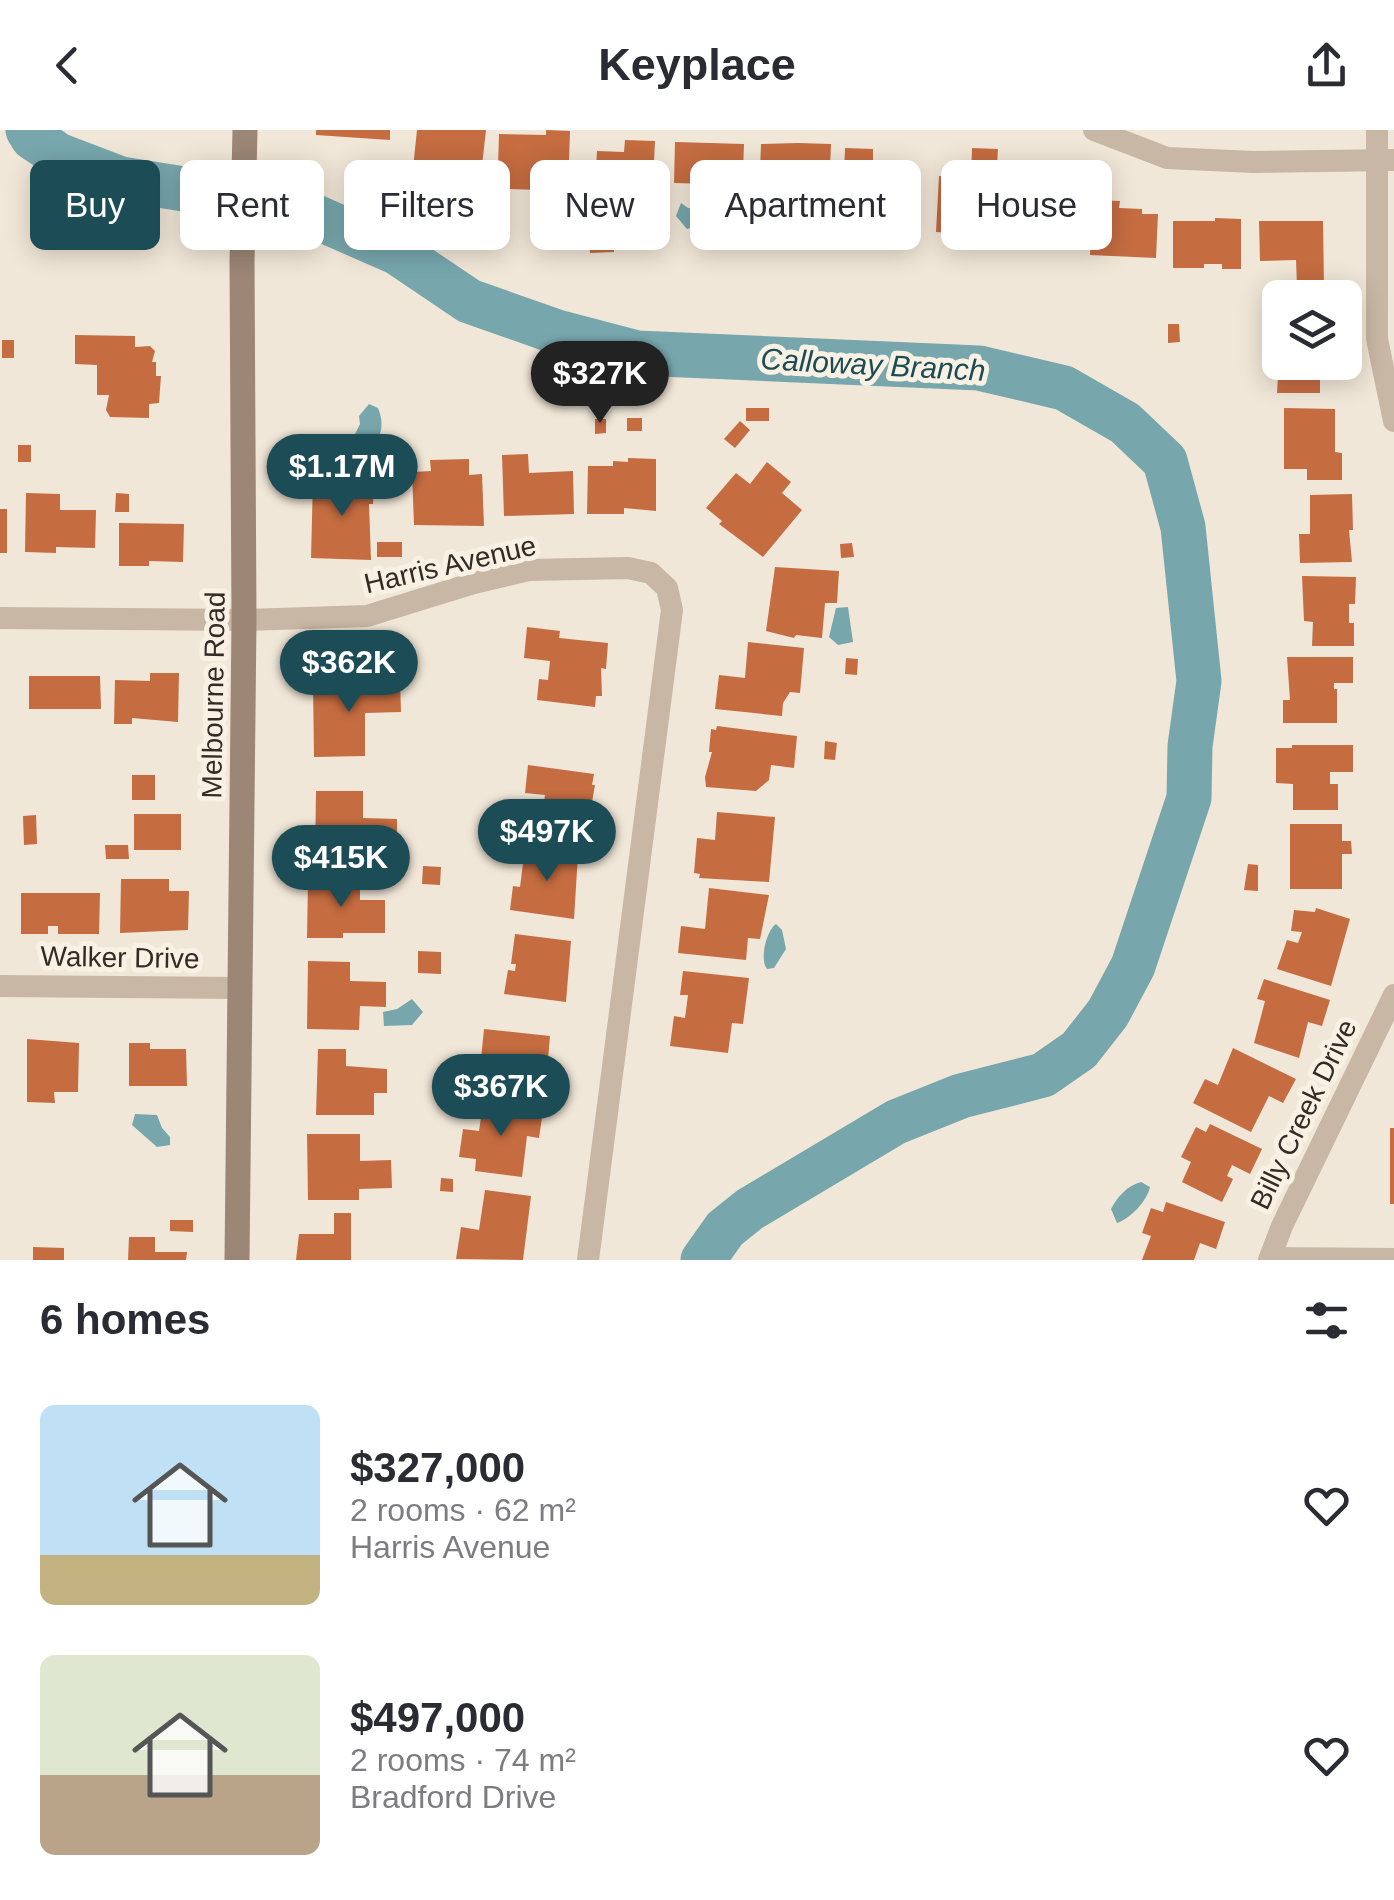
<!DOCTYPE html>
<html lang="en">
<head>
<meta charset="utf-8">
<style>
	body { margin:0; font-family:Helvetica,sans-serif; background:#f7f7f7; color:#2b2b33; height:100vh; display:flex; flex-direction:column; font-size:38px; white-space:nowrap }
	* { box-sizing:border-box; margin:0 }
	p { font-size:32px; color:#7c7c81 }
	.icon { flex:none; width:55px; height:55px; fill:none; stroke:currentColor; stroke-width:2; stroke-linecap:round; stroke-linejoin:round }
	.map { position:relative; height:1130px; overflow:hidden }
	.drawer { display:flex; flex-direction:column; background:#fff; flex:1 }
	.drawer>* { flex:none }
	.banner { position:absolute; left:30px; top:30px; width:1335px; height:90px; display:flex; gap:20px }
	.controls { position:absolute; left:1262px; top:150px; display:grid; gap:20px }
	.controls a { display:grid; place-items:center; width:100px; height:100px; border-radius:15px; background:#fff; box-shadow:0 5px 25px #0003; font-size:50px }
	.price { position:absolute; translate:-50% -85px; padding:0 22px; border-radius:35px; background:#1c4c55; color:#fff; font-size:32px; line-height:65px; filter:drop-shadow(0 2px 5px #0008) }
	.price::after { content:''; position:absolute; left:50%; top:60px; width:30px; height:22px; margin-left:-15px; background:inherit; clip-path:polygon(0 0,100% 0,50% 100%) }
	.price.on { background:#222; color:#fff }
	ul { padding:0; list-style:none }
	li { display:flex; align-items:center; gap:30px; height:250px; padding:0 40px }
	li span { display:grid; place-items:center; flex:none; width:280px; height:200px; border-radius:15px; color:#555 }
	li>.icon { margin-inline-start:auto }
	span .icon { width:120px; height:120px; fill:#fffc; stroke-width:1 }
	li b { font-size:42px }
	h2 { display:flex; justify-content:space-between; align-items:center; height:120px; padding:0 40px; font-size:42px }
	.tag { padding:0 35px; border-radius:15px; background:#fff; box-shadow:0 5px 25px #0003; font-size:35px; line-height:90px }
	.tag.on { background:#1c4c55; color:#fff }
	header { display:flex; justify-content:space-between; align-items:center; height:130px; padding:0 40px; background:#fff; font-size:45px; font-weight:700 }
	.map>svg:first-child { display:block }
	.water { fill:#77a7ad }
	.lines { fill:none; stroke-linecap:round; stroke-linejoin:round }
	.river { stroke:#77a7ad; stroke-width:45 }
	.building { fill:#c56c41 }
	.street { stroke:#c8b7a4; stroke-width:22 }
	.secondary { stroke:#9c8675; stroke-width:25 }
	.labels { text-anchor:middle; stroke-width:10; stroke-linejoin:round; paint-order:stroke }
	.street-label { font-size:28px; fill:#342b26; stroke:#f9f1e4 }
	.water-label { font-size:30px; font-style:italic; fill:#1c4c55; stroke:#f9f1e4 }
</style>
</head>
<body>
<header><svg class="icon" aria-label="back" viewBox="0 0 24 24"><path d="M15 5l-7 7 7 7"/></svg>Keyplace<svg class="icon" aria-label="share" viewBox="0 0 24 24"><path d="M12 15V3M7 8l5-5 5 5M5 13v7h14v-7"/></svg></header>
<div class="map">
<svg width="1394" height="1130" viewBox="0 0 1394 1130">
	<rect width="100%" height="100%" fill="#f1e7d8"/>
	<g class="water">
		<path d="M681,73L688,78L717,81L718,95L706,100L699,96L687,99L676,86Z"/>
		<path d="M369,274L378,278C385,295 382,309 367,319L357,316L353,308L360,294L359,286Z"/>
		<path d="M848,477L853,512L838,515L829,507L836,478Z"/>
		<path d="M776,794L782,800L786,819L774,838L767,839C759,828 767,800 776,794Z"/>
		<path d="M412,869L423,882L412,895L384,896L383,882L397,879Z"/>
		<path d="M135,984L157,985L162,998L170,1007V1015L157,1017L132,995Z"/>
		<path d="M1141,1052L1150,1057C1147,1071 1131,1088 1117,1093L1111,1079C1118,1066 1127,1056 1141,1052Z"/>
	</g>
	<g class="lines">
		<path class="river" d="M28,0L33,8L58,25L121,49L291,76L398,123L469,171L557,202L637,223L979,238L1064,258L1125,293L1165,331L1183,397L1199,551L1190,616L1189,668L1133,836L1108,883L1079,920L1043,945L961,966L896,992L750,1079L725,1099L703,1130"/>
	</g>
	<g class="building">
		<path d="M316,0H390V10L316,5Z"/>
		<path d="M417,0H486L481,45L413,38Z"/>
		<path d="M546,0L570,1L568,61L510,59V70L497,69L499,4L546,5Z"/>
		<path d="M625,10L655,11L652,73H633V80L594,78L597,21L624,22Z"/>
		<path d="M675,12L744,14L742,67L711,66V54L674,53Z"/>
		<path d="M798,13L831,14L829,65L787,63L786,68L759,66L761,14Z"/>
		<path d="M845,18L873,19V33L915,37L914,73L860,71V75H843Z"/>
		<path d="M972,18L998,19L994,86L967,85L966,104L936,102L939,46L971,48Z"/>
		<path d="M1059,52L1081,53L1079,112L1031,110V98H1022V83H1009L1010,53L1059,55Z"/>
		<path d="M1092,70L1120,71L1119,78L1142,79V84H1158L1156,128L1090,125Z"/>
		<path d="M1215,88L1241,89V139H1222V134H1204V138H1173V91H1215Z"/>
		<path d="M1259,91H1323L1324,157H1297L1296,130L1260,131Z"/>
		<path d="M754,92H766L765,106H754Z"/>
		<path d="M554,102L573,103L572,114H554Z"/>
		<path d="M589,105H613L614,122L590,123Z"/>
		<path d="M1168,194H1179L1180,212L1168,213Z"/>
		<rect x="1274" y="195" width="6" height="30"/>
		<path d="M75,205L135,206V217L150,216L155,221L152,232H156V246H161L159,273L149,274V288L110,287L106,280L109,265H97V235L75,234Z"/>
		<rect x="2" y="210" width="12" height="18"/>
		<path d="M1279,232H1325V242H1320V263H1277Z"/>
		<rect x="746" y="278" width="23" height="13"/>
		<path d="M1284,278L1335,279V322L1342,323V350H1307V339H1284Z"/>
		<rect x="627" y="288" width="15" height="13"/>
		<path d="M595,289H606V303L595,304Z"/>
		<path d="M740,291L750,300L735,318L724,309Z"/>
		<rect x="18" y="315" width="13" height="17"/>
		<path d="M528,324L529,343L573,341L574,384L504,386L502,325Z"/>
		<path d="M628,328L656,329V381L624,378V384H587L588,336H613V331L628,332Z"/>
		<path d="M469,329V345L482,344L484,396L414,395L412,342L431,341L430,330Z"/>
		<path d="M767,332L791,352L782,363L802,380L763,427L719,394L722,391L706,378L736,343L750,354Z"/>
		<path d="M313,349L374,351L373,374H369L371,430L311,428Z"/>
		<path d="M26,363L60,364V380H96L95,418L56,417V423L25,422Z"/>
		<path d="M116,363L129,364V382H115Z"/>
		<path d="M1352,364L1353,400H1349L1352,432L1300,433L1299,404H1310V365Z"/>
		<rect x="0" y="379" width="7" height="44"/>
		<path d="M119,393L184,394L183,432L149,431V436H119Z"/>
		<rect x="377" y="412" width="25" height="15"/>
		<path d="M852,413L854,427L841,428L840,414Z"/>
		<path d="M775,437L839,441L837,473H825L822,508L796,505L794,508L766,501Z"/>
		<path d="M1302,446L1356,447L1355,474H1349V493H1354V516H1312L1313,492L1304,491Z"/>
		<path d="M527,497L560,501L559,508L608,513L606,539L601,538L602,566H596L595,577L537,570L539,549L548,550L550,531L524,528Z"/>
		<path d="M748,512L804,518L800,563L790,562L783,573L782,586L715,579L719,545L745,548Z"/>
		<path d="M1287,527H1353V553H1334V559H1337V593H1283V570H1290Z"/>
		<path d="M846,528L858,529L857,545L845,544Z"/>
		<path d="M150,543H179L178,592L132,588V594H114L115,550L150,551Z"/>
		<path d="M29,546H100L101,579H29Z"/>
		<path d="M400,552L401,582L365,583V626L314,627L313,553Z"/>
		<path d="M717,596L797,606L794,638L771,635L769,650L756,661L706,657L705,647L712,622H709L711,599L716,600Z"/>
		<path d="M825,611L837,613L835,630L824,629Z"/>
		<path d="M1292,615H1353V642H1330V654H1338V680H1293V654L1276,653V618H1292Z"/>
		<path d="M528,635L594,644L592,655H595L587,700L541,695L545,665L525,663Z"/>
		<rect x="132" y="645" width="23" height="25"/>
		<path d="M316,661H363V688L397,689V717H362V729L315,728Z"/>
		<path d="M717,682L775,687L769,752L699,748L700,744L694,743L697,708L715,710Z"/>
		<rect x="134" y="684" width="47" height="36"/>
		<path d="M36,685L37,714L24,715L23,686Z"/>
		<path d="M1290,694H1342V711H1351L1352,724H1342V759H1290Z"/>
		<path d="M105,715H128L129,729H106Z"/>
		<path d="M525,718L578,724L574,789L510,780L513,756L520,757Z"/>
		<path d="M1248,734L1258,735V761L1244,760Z"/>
		<path d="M423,736L441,737L440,755L422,754Z"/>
		<path d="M308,748H344V756H360V770H385V803H343V808H307Z"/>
		<path d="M121,749H169V761H189L188,800L120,803Z"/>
		<path d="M709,758L769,765L760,809L748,808L746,830L678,823L681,796L705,799Z"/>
		<path d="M21,763H100L99,804H58V796H48V804H21Z"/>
		<path d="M1316,778L1350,789L1331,856L1277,839L1287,810L1298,813L1302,802L1291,801L1294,780L1315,782Z"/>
		<path d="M515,804L571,811L566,872L504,864L508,840L515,841L516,834H511Z"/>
		<path d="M418,821L441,822V844L418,843Z"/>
		<path d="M308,831L350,832V851L386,852V877L360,876L359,900L307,899Z"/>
		<path d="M683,841L749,848L743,894L732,893L728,923L670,916L674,886L685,888L688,865H680Z"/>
		<path d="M1264,849L1330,870L1322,896L1308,892L1299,928L1254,913L1265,871L1257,869Z"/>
		<path d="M484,899L550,906L547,941L554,942L551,964L499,958L502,931L481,929Z"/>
		<path d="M27,909L79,913L78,962H54L55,973L27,972Z"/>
		<path d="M129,913H150V919H186L187,956H129Z"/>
		<path d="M1233,918L1296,949L1283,973L1269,966L1251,1002L1193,973L1205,949L1218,955Z"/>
		<path d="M318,919H346V936L387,939V963H374V985H316Z"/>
		<path d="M483,974L543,981L539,1008L527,1006L522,1047L475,1041L476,1029L459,1027L463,999L479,1001Z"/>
		<path d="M1210,994L1262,1019L1250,1044L1232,1035L1227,1046L1233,1049L1222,1072L1182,1052L1191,1032L1181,1027L1196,997L1206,1002Z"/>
		<rect x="1390" y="998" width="4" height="76"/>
		<path d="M307,1004H360V1031L391,1030L392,1058L359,1059V1070H308Z"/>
		<path d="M441,1048L453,1049V1062L440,1061Z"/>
		<path d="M485,1060L531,1066L523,1130L456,1129L461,1097L479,1100Z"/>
		<path d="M1166,1072L1225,1092L1216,1119L1200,1113L1194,1130H1142L1151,1106L1142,1103L1151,1078L1163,1082Z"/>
		<path d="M334,1083H351V1130H296L299,1104H334Z"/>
		<path d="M170,1090H193V1102L170,1101Z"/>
		<path d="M129,1107H155V1122H187L186,1130H128Z"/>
		<path d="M33,1117L64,1118V1130H33Z"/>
	</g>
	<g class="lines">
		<g class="street">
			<path d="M1094,0L1167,28L1253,32L1394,30"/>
			<path d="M1377,0V209L1394,291"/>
			<path d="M0,488L244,490L367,486L474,453L529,440L628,438L651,443L667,458L672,480L588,1130"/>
			<path d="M0,856L240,858"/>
			<path d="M1270,1128L1394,1129"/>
			<path d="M1269,1130L1282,1096L1394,865"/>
		</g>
		<path class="secondary" d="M237,1130L244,490L242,132L245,0"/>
	</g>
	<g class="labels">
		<g class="street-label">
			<text transform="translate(450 434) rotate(-13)" y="10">Harris Avenue</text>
			<text transform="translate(213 565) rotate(-89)" y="10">Melbourne Road</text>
			<text transform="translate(120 827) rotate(1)" y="10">Walker Drive</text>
			<text transform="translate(1303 984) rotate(-64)" y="10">Billy Creek Drive</text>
		</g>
		<g class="water-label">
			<text transform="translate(873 235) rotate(3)" y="10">Calloway Branch</text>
		</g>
	</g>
</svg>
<div class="controls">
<a><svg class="icon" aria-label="layers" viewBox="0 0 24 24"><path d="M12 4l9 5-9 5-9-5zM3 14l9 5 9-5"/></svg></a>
</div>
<b class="price on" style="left:600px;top:296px">$327K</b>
<b class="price" style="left:342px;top:389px">$1.17M</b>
<b class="price" style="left:349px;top:585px">$362K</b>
<b class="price" style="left:547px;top:754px">$497K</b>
<b class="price" style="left:341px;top:780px">$415K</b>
<b class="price" style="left:501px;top:1009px">$367K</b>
<div class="banner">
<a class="tag on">Buy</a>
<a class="tag">Rent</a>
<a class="tag">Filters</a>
<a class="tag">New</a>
<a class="tag">Apartment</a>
<a class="tag">House</a>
</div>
</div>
<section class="drawer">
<h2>6 homes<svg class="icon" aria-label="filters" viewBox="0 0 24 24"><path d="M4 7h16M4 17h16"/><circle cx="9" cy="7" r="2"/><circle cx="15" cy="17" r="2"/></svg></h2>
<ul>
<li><span style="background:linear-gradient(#bfe0f5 75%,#c2b280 0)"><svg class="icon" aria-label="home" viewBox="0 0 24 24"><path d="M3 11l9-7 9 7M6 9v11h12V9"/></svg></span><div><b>$327,000</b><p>2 rooms · 62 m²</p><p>Harris Avenue</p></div><svg class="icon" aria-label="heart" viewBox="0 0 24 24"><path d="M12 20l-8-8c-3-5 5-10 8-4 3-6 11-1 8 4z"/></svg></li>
<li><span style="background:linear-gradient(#dfe7d0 60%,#b9a48a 0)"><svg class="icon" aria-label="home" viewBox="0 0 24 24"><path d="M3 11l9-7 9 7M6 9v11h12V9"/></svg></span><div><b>$497,000</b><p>2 rooms · 74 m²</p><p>Bradford Drive</p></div><svg class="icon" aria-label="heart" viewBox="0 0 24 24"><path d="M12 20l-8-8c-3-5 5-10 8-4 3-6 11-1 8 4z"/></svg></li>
</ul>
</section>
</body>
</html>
